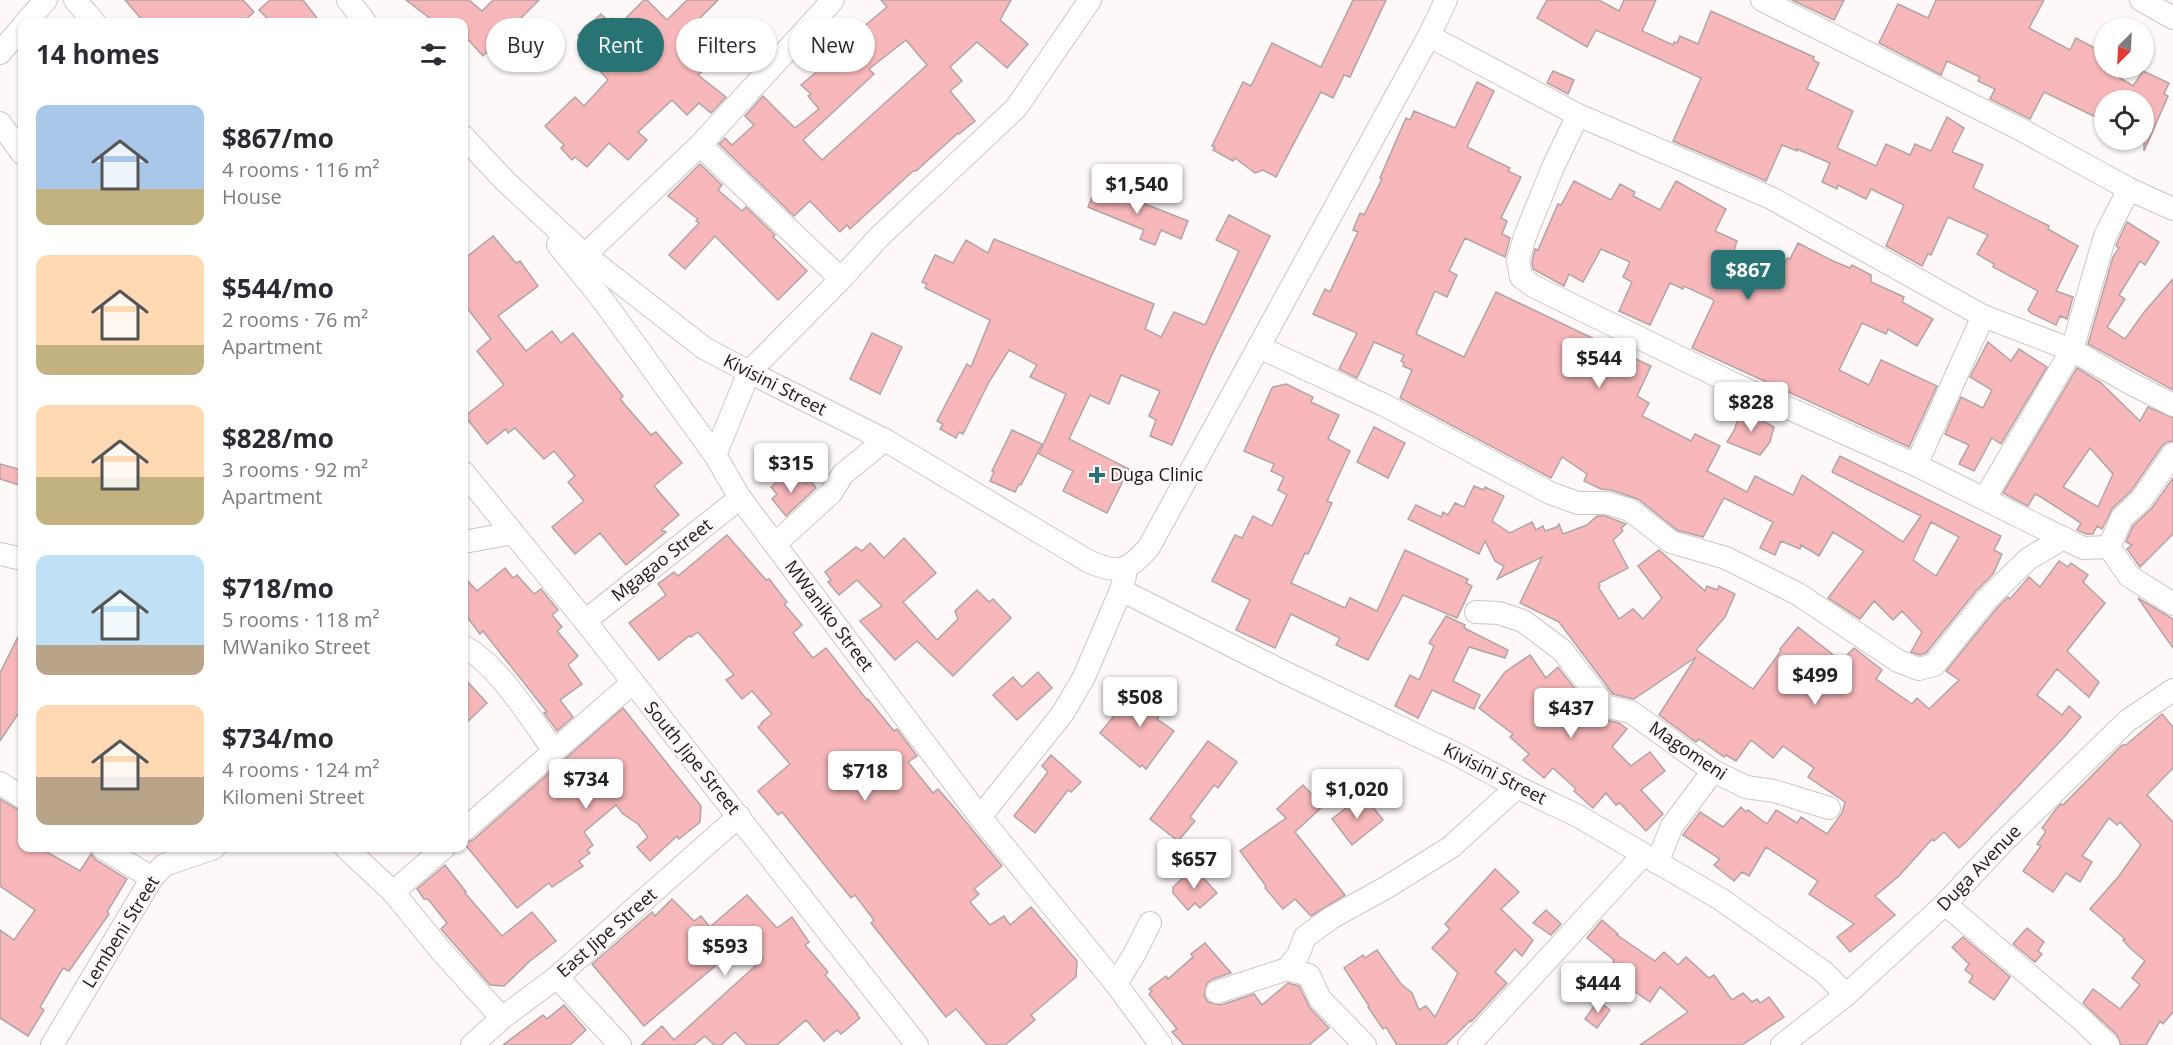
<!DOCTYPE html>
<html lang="en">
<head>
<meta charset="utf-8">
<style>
	body { margin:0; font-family:"Open Sans",sans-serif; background:#f7f7f7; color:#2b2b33; height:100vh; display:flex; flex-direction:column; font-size:22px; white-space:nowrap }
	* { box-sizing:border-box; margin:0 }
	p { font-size:20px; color:#7c7c81 }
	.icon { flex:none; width:33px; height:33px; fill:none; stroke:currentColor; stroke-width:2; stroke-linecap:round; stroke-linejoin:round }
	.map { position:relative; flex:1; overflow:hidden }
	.sheet { position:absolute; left:18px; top:18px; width:450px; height:834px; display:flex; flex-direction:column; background:#fff; border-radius:12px; box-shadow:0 2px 4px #0004 }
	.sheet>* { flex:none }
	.banner { position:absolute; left:486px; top:18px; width:570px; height:54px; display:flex; gap:12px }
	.needle { width:39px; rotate:204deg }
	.controls { position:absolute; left:2094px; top:18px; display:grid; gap:12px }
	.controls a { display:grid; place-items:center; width:60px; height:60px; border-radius:50%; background:#fff; box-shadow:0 2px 4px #0004; font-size:30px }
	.price { position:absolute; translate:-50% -51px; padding:0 14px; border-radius:6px; background:#fff; color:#222; font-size:20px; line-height:39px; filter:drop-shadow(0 2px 3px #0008) }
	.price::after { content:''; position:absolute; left:50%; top:36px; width:18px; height:14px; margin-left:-9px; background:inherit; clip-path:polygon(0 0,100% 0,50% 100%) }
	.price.active { background:#287374; color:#fff }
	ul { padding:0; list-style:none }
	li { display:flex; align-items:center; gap:18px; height:150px; padding:0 18px }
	li span { display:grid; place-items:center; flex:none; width:168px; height:120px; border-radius:12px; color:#555 }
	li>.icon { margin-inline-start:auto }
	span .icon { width:72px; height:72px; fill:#fffc; stroke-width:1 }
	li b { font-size:26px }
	h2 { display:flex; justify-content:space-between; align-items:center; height:72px; padding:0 18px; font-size:26px }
	.pill { padding:0 21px; border-radius:27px; background:#fff; box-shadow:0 2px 4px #0004; font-size:21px; line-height:54px }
	.pill.active { background:#287374; color:#fff }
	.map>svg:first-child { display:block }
	.building { fill:#f8b8bb; stroke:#b1a4a4; stroke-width:1.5; fill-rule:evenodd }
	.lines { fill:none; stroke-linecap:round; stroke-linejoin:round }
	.minor-casing { stroke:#d2c4c4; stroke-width:24 }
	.minor { stroke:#fff; stroke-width:22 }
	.poi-dot { fill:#287374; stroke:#fef8f9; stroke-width:2 }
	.labels { text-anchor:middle; stroke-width:4.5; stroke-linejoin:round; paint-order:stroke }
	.street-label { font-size:18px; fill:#1c1717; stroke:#fef8f9 }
	.poi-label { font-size:18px; fill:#1c1717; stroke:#fef8f9; text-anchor:start }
</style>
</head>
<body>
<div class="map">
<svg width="2173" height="1045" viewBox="0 0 2173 1045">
	<rect width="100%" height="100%" fill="#fef8f9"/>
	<g class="building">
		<path d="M125,0H243L254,12L243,22H144Z"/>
		<path d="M270,0H303L320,22H271L259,10Z"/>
		<path d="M406,0H469L482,11L493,0H539L483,56L464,35V22H435Z"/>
		<path d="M644,0H647L667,20L687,0H718L698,20L712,34L704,42L708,46L704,49L716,60L698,75L726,97L711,113L699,103L687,115L672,100L638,132L647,140L628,160L609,143L587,167L575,157L572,160L561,148L564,145L545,126L575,97L584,106L608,80L594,64L600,58L578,35L601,14L608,21L611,18L618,26Z"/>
		<path d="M881,0H1011L1000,20L1028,44L1007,68L977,42L950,67L962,81L950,91L975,121L959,134L958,133L916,171H913L850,229L847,225L840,232L810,201L794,216L719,144L725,138L732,145L754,125L745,116L763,96L795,128L819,109L808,96L811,94L801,85L840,52L834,47L861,26L862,28L887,7ZM906,40L927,65L822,160L803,140L874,74L869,69Z"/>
		<path d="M1353,0H1386L1350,77L1344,75L1333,98L1321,92L1276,177L1263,170L1255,173L1235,158L1233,161L1213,150L1215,147L1212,146L1243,82L1251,86L1272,43L1321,67Z"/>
		<path d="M1547,0H1599L1619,11L1624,0H1656L1642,31L1673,45L1674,42L1677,43L1680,36L1698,44L1711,11L1814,57L1813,60L1819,63L1807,89L1853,111L1837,148L1876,166L1886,144L1910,155L1915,144L1931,151L1947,117L1964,128L1952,152L1983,165L1973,188L2049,226L2048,229L2078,246L2056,291L2073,297L2067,319L2060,316L2056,325L2031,313L2028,310L2038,291L1993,267L1994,264L1977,254L1988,235L1948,217L1931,255L1928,254L1922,266L1886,246L1904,205L1871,189L1866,199L1838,185L1837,189L1822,182L1830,163L1797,149V151L1782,145L1766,181L1673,141L1701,78L1596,30L1587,47L1537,18Z"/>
		<path d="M1792,0H1844L1834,20Z"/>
		<path d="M1936,0H2044L2029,28L2070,50L2076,38L2104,53V68L2133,86L2143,71L2169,83L2164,94L2168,96L2144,151V100H2104V121L2044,92L2030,119L1990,99L1995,89L1978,81L1980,77L1947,61L1941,75L1879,43L1898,4L1928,18Z"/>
		<path d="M1553,71L1574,80L1568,94L1547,83Z"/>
		<path d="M1477,82L1494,91L1467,147L1510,168L1508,171L1521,177L1501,218L1507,221L1502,234L1510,238L1505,257L1465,238L1449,271L1457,275L1447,297L1435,291L1416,334L1464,357L1496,292L1651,366L1637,396L1649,403L1642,416L1691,441L1695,434L1720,446L1707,471L1747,492L1755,476L1793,495L1802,475L1903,542L1921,516L1832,472L1840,456L2001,536L1994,550L2002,554L1993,574L1976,591L1926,653L1920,655L1911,652L1922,632L1902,611L1893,620L1874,601L1860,619L1828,598L1864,551L1833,532L1819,556L1801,545L1800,549L1781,541L1775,555L1760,548L1773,522L1724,498L1703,537L1677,530L1638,499L1611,490L1601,489L1584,481L1587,474L1562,457L1551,478L1400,398L1412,370L1403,366L1404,363L1401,361L1404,355L1374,342L1357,378L1339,369L1357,333L1313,314L1325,289L1330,292L1358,232L1353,230L1360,213L1364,215L1382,179L1380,178L1406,118L1410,120L1414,111L1455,128ZM1931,522L1959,537L1936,576L1913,560Z"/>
		<path d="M700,164L722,185L718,190L742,211L746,207L775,235L773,237L807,271L778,300L715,236L685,269L669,255L699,223L696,221L698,219L668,196Z"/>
		<path d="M1574,181L1611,200L1620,184L1635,192L1633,196L1660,210L1676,181L1726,209L1715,231L1737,241L1733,254L1779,275L1787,258L1790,259L1798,243L1833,261L1850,268L1852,265L1871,275V282L1904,297L1902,302L1933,319L1917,346L1888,329L1886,334L1862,323L1839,370L1869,385L1881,360L1937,386L1909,447L1692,348L1714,301L1712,299L1684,286L1683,289L1670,283L1650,325L1619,311L1632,282L1623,277L1630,262L1601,249L1583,282L1569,274L1564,286L1533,269L1532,262L1535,249L1538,250L1558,204L1561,205Z"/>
		<path d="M1097,185L1188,221L1181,239L1161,230L1155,245L1140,239L1144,230L1088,207Z"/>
		<path d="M1229,215L1270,236L1213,352L1172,445L1150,436L1156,420L1149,416L1160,391L1121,375L1109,404L1090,395L1069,439L1129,469L1107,513L1063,491L1073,471L1039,454L1066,394L1030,377L1037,365L1009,350L989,382L963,434L959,432L956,438L940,429L943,424L937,421L967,364L971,367L990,320L925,288L927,284L922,282L935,255L953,263L966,240L988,253L994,239L1154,304L1145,329L1161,337L1174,312L1205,325L1239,251L1216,240Z"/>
		<path d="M2127,222L2159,242L2145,265L2140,261L2119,295L2125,299L2107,327L2125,339L2145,311L2173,279V390L2088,344L2113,257L2119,248L2116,246L2118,241Z"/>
		<path d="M493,236L516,263L520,261L538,286L498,316L526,351L552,331L561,343L573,333L623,396L620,399L651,435L656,432L682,463L654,486L679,515L661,530L666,532L626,565L600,533L575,554L552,527L584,501L568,482L575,476L554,451L544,459L515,428L508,433L506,429L487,444L465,416L504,385L477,351L491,339L464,304V259Z"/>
		<path d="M872,333L902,347L880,394L850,379Z"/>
		<path d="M1988,342L2011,361L2019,349L2047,367L2001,444L1992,438L1974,471L1959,464L1969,445L1945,434L1961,397L1983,408L1992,390L1970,377Z"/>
		<path d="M2077,368L2100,382L2140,421L2148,407L2173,418V441L2167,442L2162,446L2131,491L2112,509L2102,529L2097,526L2093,534H2086L2077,530L2081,523L2041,497L2035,494L2028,506L2003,493ZM2090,448L2113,474L2098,507L2063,487Z"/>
		<path d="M1286,384L1313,397L1311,402L1339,415L1328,439L1350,451L1327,501L1332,503L1321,527L1308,554L1305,553L1291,583L1345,608L1350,598L1377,611L1405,550L1468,579L1466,583L1472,586L1457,618L1403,595L1368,660L1336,645L1340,638L1291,614L1275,648L1236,630L1250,600L1212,581L1235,535L1242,538L1253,516L1272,526L1287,495L1278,490L1284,477L1271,471L1274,464L1244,451L1271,390L1273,387Z"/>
		<path d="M1740,409L1774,427L1770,442L1760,455L1727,442L1735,429Z"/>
		<path d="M1374,427L1405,443L1388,478L1357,462Z"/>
		<path d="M1012,430L1042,444L1021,485L1019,484L1015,492L990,481L994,472L992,471Z"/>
		<path d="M0,464L22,470V486L0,479Z"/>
		<path d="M785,475L793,484L801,478L806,484L810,480L816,488L786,516L772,499L777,494L771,487Z"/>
		<path d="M2173,478V534L2140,567L2127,549L2132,545L2126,542L2133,526L2152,508Z"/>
		<path d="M1474,486L1484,490L1485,487L1504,496L1492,521L1510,533L1532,522L1536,530L1543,526L1545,531L1557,527L1559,524L1563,534L1587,525L1597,516H1605L1626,524L1621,528L1623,531L1613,540L1628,568L1599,583L1600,586L1598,587L1619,619L1633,609L1643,619L1662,598L1638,566L1659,550L1705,591L1707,586L1717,590L1719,586L1735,594L1725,617L1696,650L1753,689L1781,651L1780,649L1798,627L1841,661L1854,648L1882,670L1876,679L1912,704L1917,698L1929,709L1959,680L1946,671L1997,608L2008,597L2010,599L2029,577L2040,587L2059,561L2068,567L2071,563L2088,575L2083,582L2105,603L2067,651L2099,682L2089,697L2057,669L2037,695L2062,715L2069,706L2081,717L2065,736L1967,841L1959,848L1944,832L1934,841L1932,839L1899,876L1875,896L1895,915L1850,952L1837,937L1854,924L1809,894L1818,881L1766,847L1749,876L1742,872L1734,881L1714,865L1720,859L1683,835L1700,812L1723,827L1741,807L1746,812L1748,810L1767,824L1776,810L1797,823L1801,817L1827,834L1842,813L1845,802L1808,777L1814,768L1783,746L1773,758L1751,740L1736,761L1726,755L1724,757L1699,739L1696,742L1659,715L1696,657L1634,699L1613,694L1559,622L1520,603L1542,557L1497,579L1504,566L1495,561L1485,541L1479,554L1408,519L1416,505L1441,517L1443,512L1448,515L1455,503L1464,507Z"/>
		<path d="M727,535L766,580L769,579L787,602L784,604L802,625L793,633L813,658L826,648L867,700L868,699L894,731L897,729L917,756L908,762L933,793L938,789L952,805L1002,866L974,889L979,894L970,902L990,925L1004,916L1010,925L1031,907L1077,961L1076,977L1031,1015L1035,1020L1005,1045H987L956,1009L946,1017L871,923L874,920L855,895L851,898L782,812L778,815L758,791L790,764L758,727L762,724L761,723L772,714L752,691L742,699L726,680L734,675L698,632L691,637L689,636L659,660L629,623L666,595L658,584L674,572L678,576Z"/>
		<path d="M904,538L936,573L903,602L937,640L958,619L955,611L977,590L989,602L993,599L1011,618L953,676L917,641L895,660L860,621L882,606L857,580L839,595L828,582L831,580L825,572L856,547L862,551L870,543L884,558Z"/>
		<path d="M505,568L513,578L517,575L534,594L541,589L558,610L552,615L562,627L557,631L578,656L568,665L582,684L560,700L573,717L557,731L544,713L547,712L483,631L480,634L464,613V577L477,591Z"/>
		<path d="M2138,598L2173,619V648Z"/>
		<path d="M1446,616L1465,625L1464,628L1508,650L1505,658L1469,647L1453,681L1480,695L1474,709L1432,690L1418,718L1395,706L1410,675L1419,680L1434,646L1429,643Z"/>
		<path d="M22,629V708L0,741V673Z"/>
		<path d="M1530,655L1546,678L1558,667L1595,715L1602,719L1619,723L1627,729L1612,747L1631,766L1650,752L1665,771L1641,790L1663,814L1646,831L1620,803L1616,805L1606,793L1593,808L1574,791L1576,789L1553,768L1544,778L1523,760L1529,754L1510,737L1513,734L1479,708L1505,672Z"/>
		<path d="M1038,672L1052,688L1017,720L993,695L1013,677L1022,687Z"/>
		<path d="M464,678L487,703L464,725Z"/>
		<path d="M1142,684L1168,701L1157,719L1174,731L1146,769L1142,765L1140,767L1100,733L1120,709L1124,712Z"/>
		<path d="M623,708L701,806L700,822L679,839L677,836L650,861L637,847L648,837L638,824L623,814L616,805L584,832L593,845L587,850L590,853L579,861L583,866L552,887L549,883L517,908L464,843L473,840Z"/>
		<path d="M2162,714L2173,727V768L2147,795L2173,822V1012L2163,1024L2160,1021L2146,1045H2121L2117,1035L2083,1003L2093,989L2120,1009L2140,985L2132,978L2145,961L2130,948L2123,940L2125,939L2090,909L2119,876L2141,845L2120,822L2117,825L2109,818L2082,856L2092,862L2080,882L2066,873L2053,892L2023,871L2041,846L2037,844L2045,833V830L2042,828L2056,809L2061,804L2063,805L2122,745H2126Z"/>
		<path d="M1208,741L1237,762L1218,788L1214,785L1190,817L1195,821L1178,841L1150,819Z"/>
		<path d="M1051,755L1081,782L1071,792L1068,790L1035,833L1014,816L1048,772L1042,766Z"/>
		<path d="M1303,785L1323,806L1295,832L1345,895L1311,916L1295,899L1283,909L1265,888L1266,886L1240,851L1286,818L1277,809Z"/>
		<path d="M1363,795L1383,820L1352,845L1332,819Z"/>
		<path d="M0,799L15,808L22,810V848H40L80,871L91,854L96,860L127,879L107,912L109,914L69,971L63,968L40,1007L44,1010L28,1036L0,1018V930L14,940L35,910L0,886Z"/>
		<path d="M445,865L466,892L465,893L502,936L532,912L556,941L530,961L504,986L490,985L441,929L447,923L428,899H424L417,889Z"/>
		<path d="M1194,868L1217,893L1200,908L1195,903L1188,910L1173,893V887Z"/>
		<path d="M1495,869L1519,892L1501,909L1533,940L1522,956L1515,949L1495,972L1507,983L1472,1021L1471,1020L1445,1045H1397L1386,1027L1383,1029L1368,1007L1369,1006L1344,968L1363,955L1365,958L1377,950L1401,984L1412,993L1419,1010L1426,1006L1435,1017L1458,973L1432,948L1450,929L1445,924Z"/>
		<path d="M747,895L777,928L792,917L809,942L805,945L828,972L825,975L858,1014L857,1015L860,1018L841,1034L837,1030L824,1041L806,1020L777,1045H747L735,1032L721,1045H714L705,1036L694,1045H641L662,1026L674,1040L763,959L746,940L644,1026L592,964L652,912L655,916L672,899L694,921L701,916L710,927Z"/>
		<path d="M1546,910L1561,924L1551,935L1533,923Z"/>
		<path d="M1602,920L1618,934L1617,935L1655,961L1664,952L1678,965L1686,957L1709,978L1714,975L1732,1000L1743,993L1752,1002L1757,999L1760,1003L1769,997L1784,1017L1742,1045H1640L1688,1012L1660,987L1650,1002L1627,986L1634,976L1613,962L1614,960L1587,938Z"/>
		<path d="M2027,928L2044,942L2038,951L2042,954L2035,962L2013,944Z"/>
		<path d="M1963,937L2010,977L1994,1000L1969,982L1973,976L1965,970L1969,964L1952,947Z"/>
		<path d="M1205,943L1231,973L1213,979L1207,983L1204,996L1208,1002L1221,1005L1254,994L1262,1005L1288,983L1299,986L1310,1008L1329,1028L1309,1045H1184L1172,1032L1177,1029L1149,994L1152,991L1149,989L1166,976L1168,979L1193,957L1191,954Z"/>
		<path d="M1598,1001L1610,1010L1597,1028L1585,1019Z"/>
		<path d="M564,1005L586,1030L570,1045H503L543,1015L547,1019Z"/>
	</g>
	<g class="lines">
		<defs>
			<g id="minor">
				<path d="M75,0L94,22"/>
				<path d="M348,0L365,22"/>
				<path d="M1762,0L2020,129L2129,189L2173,209"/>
				<path d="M2141,0L2173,18"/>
				<path d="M26,22L46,0"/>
				<path d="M1429,36L1578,115L1771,198L1983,316L2072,350L2130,383L2173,405"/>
				<path d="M0,53L22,27"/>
				<path d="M1578,115L1553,167L1525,236L1518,261L1521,277L1533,286L1734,384L1916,465L2083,548L2109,547L2129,576L2173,604"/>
				<path d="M0,123L22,153"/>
				<path d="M464,137L505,181L585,255L704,348L749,372L885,440L1088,561C1117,575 1129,571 1149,547L1429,36L1446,0"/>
				<path d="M700,145L841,279"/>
				<path d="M558,245L602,299L715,455L740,498L980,817L1116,984L1161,1045"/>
				<path d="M585,255L700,145L833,0"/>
				<path d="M1259,347L1384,405L1550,493L1578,503H1607L1630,510L1671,542L1726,558L1798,594L1898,661L1919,669L1934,665L1987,599L2028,559L2064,538"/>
				<path d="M715,455L749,372L841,279L879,237L1016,108L1090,0"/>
				<path d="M1916,465L1983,316"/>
				<path d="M464,473L585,621L917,1045"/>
				<path d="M1985,498L2072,350L2105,236L2129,189"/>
				<path d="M464,542L513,533"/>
				<path d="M775,544L831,493L843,474L885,440"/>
				<path d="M2109,547L2122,518L2141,500L2173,454"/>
				<path d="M0,554L22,559"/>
				<path d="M1121,590L1286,673L1456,754L1517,787L1578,816L1722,900L1825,973L1846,995"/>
				<path d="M1476,612L1499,613L1523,621L1562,650L1605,706L1631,712L1713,771L1746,787L1774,791L1829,808"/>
				<path d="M585,621L740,498"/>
				<path d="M464,647C497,663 532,720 554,751"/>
				<path d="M0,783L22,797"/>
				<path d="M980,817L1063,713L1084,677L1121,590L1125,576"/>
				<path d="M464,830L632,683"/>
				<path d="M103,848L152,878"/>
				<path d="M346,848L393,892L442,952L502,1018"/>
				<path d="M1657,863L1672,826L1713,771"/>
				<path d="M393,892L444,848"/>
				<path d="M1945,904L2082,1020L2108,1045"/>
				<path d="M1287,969L1309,975L1320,999L1365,1045"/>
				<path d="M557,977L620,1045"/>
				<path d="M1116,984L1135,953L1150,923"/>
				<path d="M1217,992L1287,969L1298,955L1305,937L1331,918L1387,887L1451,847L1517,787"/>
				<path d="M52,1045L152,878L164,865L214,848"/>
				<path d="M472,1045L502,1018L557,977L739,816"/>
				<path d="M1469,1045L1643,855"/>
				<path d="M1782,1045L1846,995L1945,904L2002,843L2127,721L2173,690"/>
			</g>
		</defs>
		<use href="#minor" class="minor-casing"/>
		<use href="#minor" class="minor"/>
	</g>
	<path class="poi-dot" d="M1094 466h6v6h6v6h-6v6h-6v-6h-6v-6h6z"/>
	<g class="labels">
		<g class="street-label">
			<text transform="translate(775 385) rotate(27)" y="6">Kivisini Street</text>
			<text transform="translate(662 560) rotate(-38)" y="6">Mgagao Street</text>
			<text transform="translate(829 616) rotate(53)" y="6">MWaniko Street</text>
			<text transform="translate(1688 751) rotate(34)" y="6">Magomeni</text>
			<text transform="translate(692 758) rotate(51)" y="6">South Jipe Street</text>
			<text transform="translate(1495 774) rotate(27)" y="6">Kivisini Street</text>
			<text transform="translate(1979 868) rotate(-46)" y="6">Duga Avenue</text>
			<text transform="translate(121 932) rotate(-58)" y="6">Lembeni Street</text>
			<text transform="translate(607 933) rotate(-41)" y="6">East Jipe Street</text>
		</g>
		<g class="poi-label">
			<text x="1110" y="481">Duga Clinic</text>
		</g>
	</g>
</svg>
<div class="controls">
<a><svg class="needle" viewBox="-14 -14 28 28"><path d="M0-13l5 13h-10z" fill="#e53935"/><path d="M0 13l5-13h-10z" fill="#7c7c81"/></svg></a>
<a><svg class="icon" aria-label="locate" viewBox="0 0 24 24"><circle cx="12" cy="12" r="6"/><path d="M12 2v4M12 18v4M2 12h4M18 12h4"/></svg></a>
</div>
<b class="price" style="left:1137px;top:215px">$1,540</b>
<b class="price active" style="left:1748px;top:301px">$867</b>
<b class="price" style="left:1599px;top:389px">$544</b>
<b class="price" style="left:1751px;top:433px">$828</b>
<b class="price" style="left:791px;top:494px">$315</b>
<b class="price" style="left:1815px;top:706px">$499</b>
<b class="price" style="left:1140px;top:728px">$508</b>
<b class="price" style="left:1571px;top:739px">$437</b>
<b class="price" style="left:865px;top:802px">$718</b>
<b class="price" style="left:586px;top:810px">$734</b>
<b class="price" style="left:1357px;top:820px">$1,020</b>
<b class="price" style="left:1194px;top:890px">$657</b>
<b class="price" style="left:725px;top:977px">$593</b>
<b class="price" style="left:1598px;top:1014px">$444</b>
<div class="banner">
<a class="pill">Buy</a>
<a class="pill active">Rent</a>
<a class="pill">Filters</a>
<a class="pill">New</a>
</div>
<section class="sheet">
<h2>14 homes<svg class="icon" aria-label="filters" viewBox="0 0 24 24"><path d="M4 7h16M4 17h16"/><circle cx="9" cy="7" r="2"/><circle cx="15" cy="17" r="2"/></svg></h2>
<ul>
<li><span style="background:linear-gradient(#a9c7e8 70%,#c2b280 0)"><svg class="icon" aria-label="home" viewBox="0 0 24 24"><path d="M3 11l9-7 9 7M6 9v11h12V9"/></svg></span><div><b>$867/mo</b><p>4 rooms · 116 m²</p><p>House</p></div></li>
<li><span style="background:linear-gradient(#ffd9b3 75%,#c2b280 0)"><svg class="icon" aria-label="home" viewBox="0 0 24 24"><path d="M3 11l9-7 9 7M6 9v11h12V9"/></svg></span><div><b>$544/mo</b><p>2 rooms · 76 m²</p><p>Apartment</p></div></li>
<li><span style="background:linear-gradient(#ffd9b3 60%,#c2b280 0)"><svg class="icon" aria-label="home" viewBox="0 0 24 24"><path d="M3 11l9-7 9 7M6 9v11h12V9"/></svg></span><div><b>$828/mo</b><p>3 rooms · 92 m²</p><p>Apartment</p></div></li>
<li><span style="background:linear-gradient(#bfe0f5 75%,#b9a48a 0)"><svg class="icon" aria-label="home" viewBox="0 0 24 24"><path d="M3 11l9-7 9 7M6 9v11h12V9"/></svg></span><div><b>$718/mo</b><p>5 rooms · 118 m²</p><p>MWaniko Street</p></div></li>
<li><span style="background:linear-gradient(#ffd9b3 60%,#b9a48a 0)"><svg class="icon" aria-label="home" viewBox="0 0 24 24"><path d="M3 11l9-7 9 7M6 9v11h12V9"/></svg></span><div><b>$734/mo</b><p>4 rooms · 124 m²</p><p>Kilomeni Street</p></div></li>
</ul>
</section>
</div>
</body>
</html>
